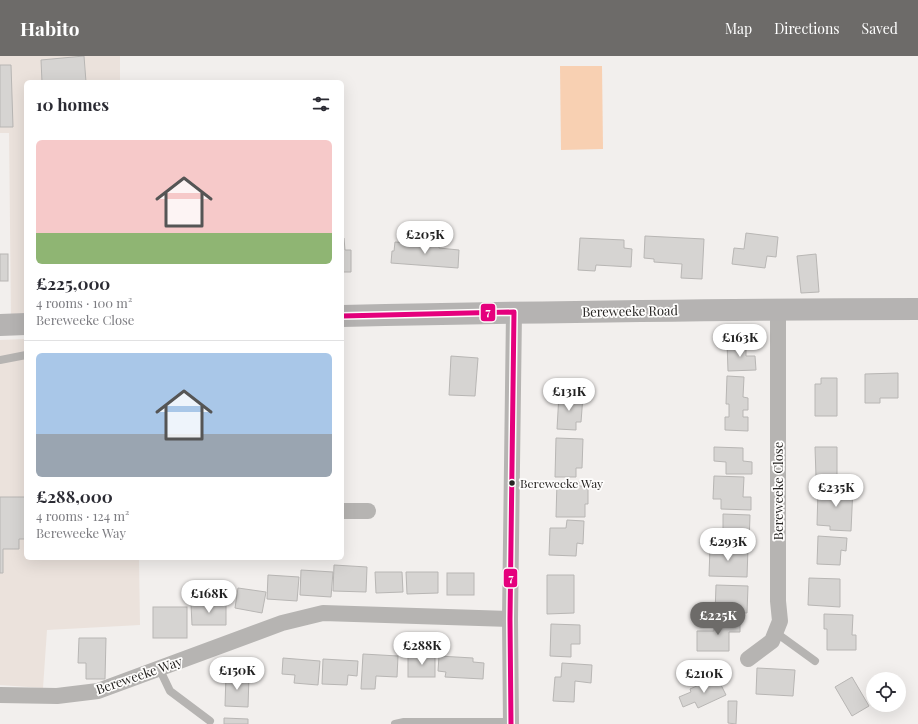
<!DOCTYPE html>
<html lang="en">
<head>
<meta charset="utf-8">
<style>
	body { margin:0; font-family:"Playfair Display",serif; background:#f7f7f7; color:#2b2b33; height:100vh; display:flex; flex-direction:column; font-size:15px; white-space:nowrap }
	* { box-sizing:border-box; margin:0 }
	p { font-size:13px; color:#7c7c81 }
	.icon { flex:none; width:22px; height:22px; fill:none; stroke:currentColor; stroke-width:2; stroke-linecap:round; stroke-linejoin:round }
	.map { position:relative; flex:1; overflow:hidden }
	.side { position:absolute; left:24px; top:24px; width:320px; height:480px; display:flex; flex-direction:column; background:#fff; border-radius:6px; box-shadow:0 4px 16px #0002 }
	.side>* { flex:none }
	.fabs { position:absolute; left:866px; top:616px; display:grid; gap:8px }
	.fabs a { display:grid; place-items:center; width:40px; height:40px; border-radius:50%; background:#fff; box-shadow:0 4px 16px #0002; font-size:20px }
	.price { position:absolute; translate:-50% -34px; padding:0 9px; border-radius:14px; background:#fff; color:#222; font-size:13px; line-height:26px; filter:drop-shadow(0 1px 2px #0008) }
	.price::after { content:''; position:absolute; left:50%; top:24px; width:12px; height:9px; margin-left:-6px; background:inherit; clip-path:polygon(0 0,100% 0,50% 100%) }
	.price.selected { background:#6d6b69; color:#fff }
	ul { padding:0; list-style:none }
	li { display:grid; align-content:center; gap:8px; height:212px; padding:0 12px }
	li+li { border-top:1px solid #e1e1e2 }
	li span { display:grid; place-items:center; height:124px; border-radius:6px; color:#555 }
	li>.icon { margin-inline-start:auto }
	span .icon { width:72px; height:72px; fill:#fffc; stroke-width:1 }
	li b { font-size:17px }
	h2 { display:flex; justify-content:space-between; align-items:center; height:48px; padding:0 12px; font-size:17px }
	header { display:flex; align-items:center; gap:24px; box-sizing:border-box; height:56px; padding:0 20px; background:#6d6b69; color:#fff }
	header strong { font-size:19px }
	nav { display:flex; gap:22px; margin-inline-start:auto; font-size:14px }
	.map>svg:first-child { display:block }
	.built { fill:#ebe2dc }
	.green { fill:#f8d0b2 }
	.building { fill:#d6d4d2; stroke:#b8b6b4 }
	.lines { fill:none; stroke-linecap:round; stroke-linejoin:round }
	.service { stroke:#b6b4b2; stroke-width:8 }
	.minor { stroke:#b6b4b2; stroke-width:16 }
	.secondary { stroke:#b5b3b2; stroke-width:22 }
	.bus-1-casing { stroke:#fefdfc; stroke-width:8 }
	.bus-1 { stroke:#e5007d; stroke-width:5 }
	.bus-dot { fill:#262422; stroke:#fefdfc; stroke-width:1.5 }
	.labels { text-anchor:middle; stroke-width:3.5; stroke-linejoin:round; paint-order:stroke }
	.bus-label { font-size:12px; fill:#262422; stroke:#fefdfc; text-anchor:start }
	.street-label { font-size:13px; fill:#262422; stroke:#fefdfc }
	.line-badge { stroke:#fefdfc; stroke-width:1.5 }
	.badge-label { font-size:11px; text-anchor:middle; font-weight:bold; fill:#fff }
</style>
</head>
<body>
<header>
<strong>Habito</strong>
<nav><a>Map</a><a>Directions</a><a>Saved</a></nav>
</header>
<div class="map">
<svg width="918" height="668" viewBox="0 0 918 668">
	<rect width="100%" height="100%" fill="#f2efed"/>
	<g class="built">
		<path d="M0,0H120V26H26V262H11L9,77H0Z"/>
		<path d="M26,283V502H139L140,569L47,574L43,632L0,629V284Z"/>
	</g>
	<path class="green" d="M560,10H602L603,93L561,94Z"/>
	<g class="building">
		<path d="M84,0L86,26H42L41,4Z"/>
		<path d="M0,9H11L13,71H0Z"/>
		<path d="M746,177L778,181L776,201L767,200L765,212L732,208L734,192L744,193Z"/>
		<path d="M645,180L704,183L702,223L681,222L682,208L654,206V203L644,202Z"/>
		<path d="M342,182H344L345,194H351V216H342Z"/>
		<path d="M580,182L624,184V192L632,193L631,211L596,209L595,215L578,214Z"/>
		<path d="M395,186L439,189V192L459,194L458,212L391,207L392,195H394Z"/>
		<rect x="0" y="198" width="8" height="27"/>
		<path d="M816,198L819,236L801,237L797,200Z"/>
		<path d="M727,286H746V300H755L756,314L728,315Z"/>
		<path d="M451,300L478,302L475,340L449,339Z"/>
		<path d="M898,317V342H880V347H865V318Z"/>
		<path d="M727,320L744,321L743,341L748,342V354H743V361H748V375L725,374V361H729V348H726Z"/>
		<path d="M821,322H837V360H815V328H821Z"/>
		<path d="M559,338L583,340L581,366H576V374L557,373Z"/>
		<path d="M556,382L583,383L582,412H576V421H555Z"/>
		<path d="M714,391L743,392V405L752,406V418H726V406L714,405Z"/>
		<path d="M815,391H837V421H816Z"/>
		<path d="M714,420L744,421L743,441H751V454L721,453V443H713Z"/>
		<path d="M557,426H579V430H588V448H585V461H556Z"/>
		<path d="M832,430L853,431L851,475L830,474V470L817,469L818,435L832,436Z"/>
		<path d="M0,441H26V483H19V493H3V517H0Z"/>
		<path d="M723,458L750,459L749,489L707,488V478H723Z"/>
		<path d="M567,464L584,465L583,488L577,487L576,500L549,499L550,472H566Z"/>
		<path d="M818,480L847,482L846,495L841,494L840,509L817,508Z"/>
		<path d="M710,491L748,492L747,521L709,520Z"/>
		<path d="M334,509L367,511L366,536L333,535Z"/>
		<path d="M301,514L333,516L331,541L300,539Z"/>
		<path d="M375,516H402L403,536L376,537Z"/>
		<path d="M406,516H438V537L407,538Z"/>
		<rect x="447" y="517" width="27" height="22"/>
		<path d="M268,519L299,521L297,545L267,543Z"/>
		<path d="M547,519H574V557L547,558Z"/>
		<path d="M809,522L840,523V551L808,549Z"/>
		<path d="M716,529L748,530L747,557L730,556L729,559L715,558Z"/>
		<path d="M238,532L266,536L262,557L235,552Z"/>
		<path d="M226,547V569H192L191,548Z"/>
		<rect x="153" y="551" width="34" height="31"/>
		<path d="M824,558L853,559L852,579H856V594H827V573H824Z"/>
		<path d="M714,563H740V576H729V595H697V575H714Z"/>
		<path d="M551,568L580,569V588H571V601L550,600Z"/>
		<path d="M79,582H106L105,623H86V607H78Z"/>
		<path d="M363,598L398,600L397,621L376,620L375,633H361Z"/>
		<rect x="408" y="600" width="27" height="21"/>
		<path d="M439,600L473,602V606L484,607L483,623L445,621L446,616L438,615Z"/>
		<path d="M283,602L320,605L318,629L294,627L295,619L282,618Z"/>
		<path d="M323,603L358,605L357,620L348,619L347,629L322,628Z"/>
		<path d="M562,607L592,609L591,627L575,625L574,646L553,645L555,621H561Z"/>
		<path d="M757,612L795,614L793,640L756,638Z"/>
		<path d="M226,618L249,620L248,651L225,650Z"/>
		<path d="M717,621L726,639L698,652L695,646L683,651L679,641L691,636L690,633Z"/>
		<path d="M852,621L869,650L852,660L835,631Z"/>
		<path d="M728,645H737L736,668L728,667Z"/>
		<path d="M224,662L248,663V668H224Z"/>
	</g>
	<g class="lines">
		<g class="service">
			<path d="M0,304L26,299"/>
			<path d="M775,576L815,605"/>
			<path d="M159,612L170,635L210,665"/>
			<path d="M395,668L404,666H511"/>
		</g>
		<g class="minor">
			<path d="M342,455H368"/>
			<path d="M748,603L772,585L780,565L778,545V253"/>
			<path d="M0,639L57,640L98,635L282,567L323,557L510,563"/>
			<path d="M511,668L510,563L514,256"/>
		</g>
		<g class="secondary">
			<path d="M342,260C534,256 726,253 918,253"/>
			<path d="M0,269L26,268"/>
		</g>
		<defs>
			<path id="bus-1" d="M342,260L514,256L510,563L511,668"/>
		</defs>
		<use href="#bus-1" class="bus-1-casing"/>
		<use href="#bus-1" class="bus-1"/>
	</g>
	<circle class="bus-dot" cx="512" cy="427" r="3.5"/>
	<g class="labels">
		<g class="bus-label">
			<text x="520" y="432">Bereweeke Way</text>
		</g>
		<g class="street-label">
			<text transform="translate(630 255) rotate(-1)" y="5">Bereweeke Road</text>
			<text transform="translate(778 435) rotate(-90)" y="5">Bereweeke Close</text>
			<text transform="translate(139 619) rotate(-19)" y="5">Bereweeke Way</text>
		</g>
	</g>
	<g class="line-badge">
		<rect x="480" y="247" width="16" height="19" rx="4" fill="#e5007d"/>
		<rect x="503" y="512" width="15" height="20" rx="4" fill="#e5007d"/>
	</g>
	<g class="badge-label">
		<text x="488" y="260">7</text>
		<text x="511" y="526">7</text>
	</g>
</svg>
<div class="fabs">
<a><svg class="icon" aria-label="locate" viewBox="0 0 24 24"><circle cx="12" cy="12" r="6"/><path d="M12 2v4M12 18v4M2 12h4M18 12h4"/></svg></a>
</div>
<b class="price" style="left:425px;top:199px">£205K</b>
<b class="price" style="left:740px;top:302px">£163K</b>
<b class="price" style="left:569px;top:356px">£131K</b>
<b class="price" style="left:836px;top:452px">£235K</b>
<b class="price" style="left:728px;top:506px">£293K</b>
<b class="price" style="left:209px;top:558px">£168K</b>
<b class="price selected" style="left:718px;top:580px">£225K</b>
<b class="price" style="left:422px;top:610px">£288K</b>
<b class="price" style="left:237px;top:635px">£150K</b>
<b class="price" style="left:704px;top:638px">£210K</b>
<section class="side">
<h2>10 homes<svg class="icon" aria-label="filters" viewBox="0 0 24 24"><path d="M4 7h16M4 17h16"/><circle cx="9" cy="7" r="2"/><circle cx="15" cy="17" r="2"/></svg></h2>
<ul>
<li><span style="background:linear-gradient(#f6c9c9 75%,#8fb573 0)"><svg class="icon" aria-label="home" viewBox="0 0 24 24"><path d="M3 11l9-7 9 7M6 9v11h12V9"/></svg></span><div><b>£225,000</b><p>4 rooms · 100 m²</p><p>Bereweeke Close</p></div></li>
<li><span style="background:linear-gradient(#a9c7e8 65%,#9aa5b1 0)"><svg class="icon" aria-label="home" viewBox="0 0 24 24"><path d="M3 11l9-7 9 7M6 9v11h12V9"/></svg></span><div><b>£288,000</b><p>4 rooms · 124 m²</p><p>Bereweeke Way</p></div></li>
</ul>
</section>
</div>
</body>
</html>
